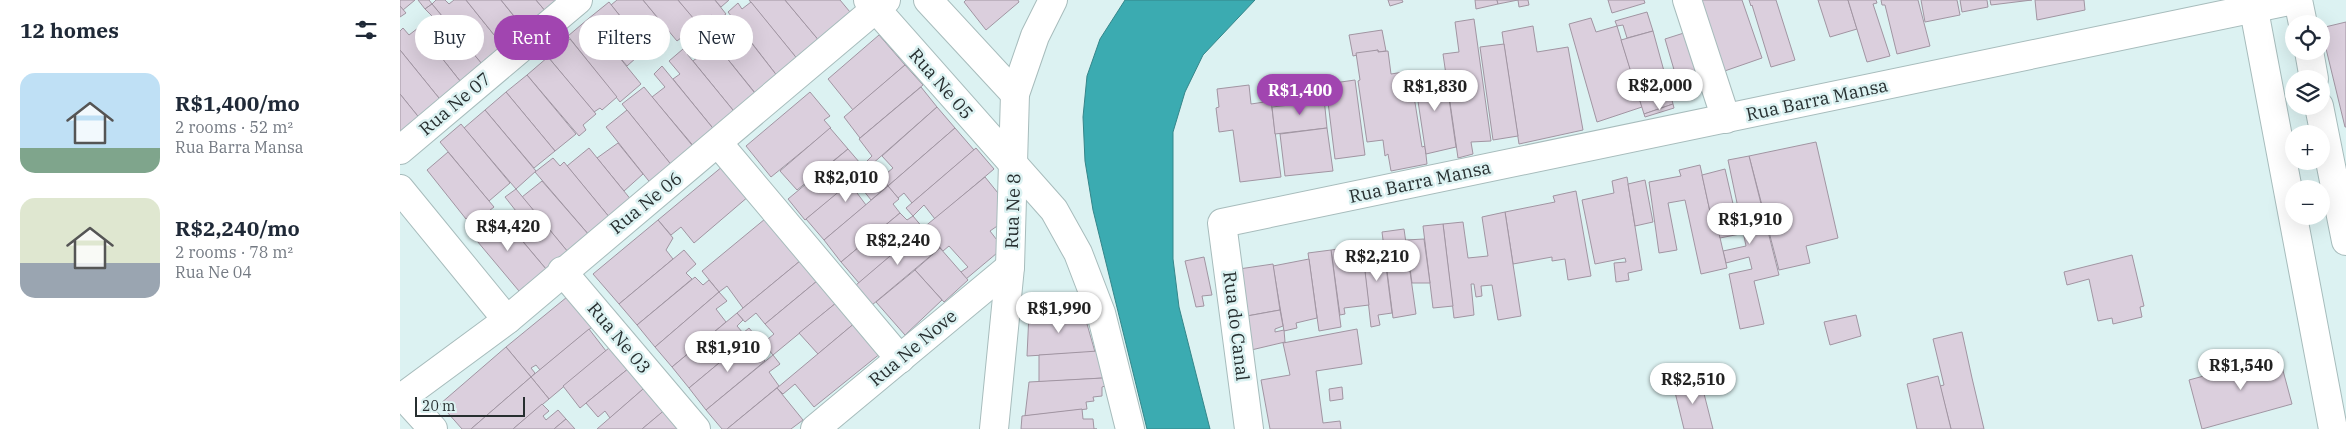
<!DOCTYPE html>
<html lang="en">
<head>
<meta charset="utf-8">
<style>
	body { margin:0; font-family:"IBM Plex Serif",serif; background:#f2f2f3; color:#1f2937; height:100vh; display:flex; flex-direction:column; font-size:19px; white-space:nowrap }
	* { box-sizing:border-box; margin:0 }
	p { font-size:16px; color:#747a83 }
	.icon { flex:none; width:28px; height:28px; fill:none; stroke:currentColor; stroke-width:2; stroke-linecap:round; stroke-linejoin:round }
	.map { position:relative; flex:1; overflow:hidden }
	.sheet { display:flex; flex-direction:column; background:#fff; width:400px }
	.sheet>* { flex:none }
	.banner { position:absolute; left:15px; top:15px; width:475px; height:45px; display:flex; gap:10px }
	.controls { position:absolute; left:1885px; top:15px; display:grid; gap:10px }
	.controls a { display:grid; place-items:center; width:45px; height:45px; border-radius:50%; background:#fff; box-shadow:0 5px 20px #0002; font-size:25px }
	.scale { position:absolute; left:15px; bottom:12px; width:110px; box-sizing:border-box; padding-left:5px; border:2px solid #272f30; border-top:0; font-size:14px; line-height:18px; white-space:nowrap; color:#272f30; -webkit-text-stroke:4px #dcf2f2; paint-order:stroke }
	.price { position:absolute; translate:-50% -42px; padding:0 11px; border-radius:18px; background:#fff; color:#222; font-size:16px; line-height:32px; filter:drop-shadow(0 1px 2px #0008) }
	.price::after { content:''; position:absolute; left:50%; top:30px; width:15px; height:11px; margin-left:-8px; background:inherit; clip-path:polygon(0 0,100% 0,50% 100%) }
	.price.selected { background:#a145b0; color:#fff }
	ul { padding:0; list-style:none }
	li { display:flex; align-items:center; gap:15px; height:125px; padding:0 20px }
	li span { display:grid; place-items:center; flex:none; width:140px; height:100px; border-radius:15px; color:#555 }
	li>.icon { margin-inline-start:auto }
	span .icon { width:60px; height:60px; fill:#fffc; stroke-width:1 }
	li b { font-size:21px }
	h2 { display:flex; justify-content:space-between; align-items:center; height:60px; padding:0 20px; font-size:21px }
	.pill { padding:0 18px; border-radius:22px; background:#fff; box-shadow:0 5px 20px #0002; font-size:18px; line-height:45px }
	.pill.selected { background:#a145b0; color:#fff }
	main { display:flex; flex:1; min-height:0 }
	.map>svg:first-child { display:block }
	.water { fill:#3babb1; stroke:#35868a }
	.building { fill:#dbcfdd; stroke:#a195a2 }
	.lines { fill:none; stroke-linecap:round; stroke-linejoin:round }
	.minor-casing { stroke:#a7bcbc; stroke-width:30 }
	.minor { stroke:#fff; stroke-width:28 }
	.labels { text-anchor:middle; stroke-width:5; stroke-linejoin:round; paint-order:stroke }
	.street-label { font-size:18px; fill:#272f30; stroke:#dcf2f2 }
</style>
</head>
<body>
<main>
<section class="sheet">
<h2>12 homes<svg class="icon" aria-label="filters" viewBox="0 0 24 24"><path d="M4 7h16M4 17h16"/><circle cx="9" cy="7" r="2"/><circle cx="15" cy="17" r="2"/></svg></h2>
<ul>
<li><span style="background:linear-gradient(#bfe0f5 75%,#7fa58c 0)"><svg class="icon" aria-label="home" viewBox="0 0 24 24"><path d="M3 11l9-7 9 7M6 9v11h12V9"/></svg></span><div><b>R$1,400/mo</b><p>2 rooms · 52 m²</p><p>Rua Barra Mansa</p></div></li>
<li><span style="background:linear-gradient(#dfe7d0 65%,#9aa5b1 0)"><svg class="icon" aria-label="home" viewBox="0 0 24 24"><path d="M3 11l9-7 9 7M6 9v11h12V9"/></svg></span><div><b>R$2,240/mo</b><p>2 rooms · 78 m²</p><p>Rua Ne 04</p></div></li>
</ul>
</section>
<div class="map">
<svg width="1946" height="429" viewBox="0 0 1946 429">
	<rect width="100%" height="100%" fill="#dcf2f2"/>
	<path class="water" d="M725,0H855L803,55L785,92L773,132V259L779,307L810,429H747L693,210L685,161L683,117L687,76L700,39Z"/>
	<g class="building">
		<path d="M0,0H15L3,10L0,6Z"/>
		<path d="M18,0H29L32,4L25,9Z"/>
		<path d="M36,0H45L49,4L54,0H66L107,51L90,74L32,4Z"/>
		<path d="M66,0H101L128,34L107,51Z"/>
		<path d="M101,0H136L147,13L127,32Z"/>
		<path d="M136,0H164L147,13Z"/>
		<path d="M217,0H243L266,28L245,46L211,5Z"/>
		<path d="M243,0H278L305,31L292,42L286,34L277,41Z"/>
		<path d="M278,0H315L326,14L317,21L312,15L299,25Z"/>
		<path d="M315,0H329L321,7Z"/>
		<path d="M349,0H385L421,43L399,61Z"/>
		<path d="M385,0H440L455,18L421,43Z"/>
		<path d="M566,0H618L619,2L586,30L564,2Z"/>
		<path d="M988,0H1002L1003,2L990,6Z"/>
		<path d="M1075,0H1097L1098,4L1076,9Z"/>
		<path d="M1097,0H1118L1098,4Z"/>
		<path d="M1118,0H1128L1129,5L1119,7Z"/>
		<path d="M1208,0H1244L1245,3L1212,13Z"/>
		<path d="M1291,0H1342L1362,58L1316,74Z"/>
		<path d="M1349,0H1376L1395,60L1371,67L1352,5L1351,6Z"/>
		<path d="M1418,0H1448L1457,29L1430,37Z"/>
		<path d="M1448,0H1476L1477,3L1473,4L1490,56L1467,62Z"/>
		<path d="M1481,0H1518L1530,46L1497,54L1485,5H1482Z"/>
		<path d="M1521,0H1557L1560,15L1525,22Z"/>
		<path d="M1560,0H1587L1588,7L1562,12Z"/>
		<path d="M1590,0H1632L1591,5Z"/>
		<path d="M1635,0H1684L1685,10L1637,20Z"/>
		<path d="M209,2L246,49L227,66L188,19Z"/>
		<path d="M351,2L399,61L378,77L328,12L338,3L342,9Z"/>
		<path d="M32,4L87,70L64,86L18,28L33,17L25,9Z"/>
		<path d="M0,6L6,13L0,17Z"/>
		<path d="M1247,12L1253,31L1227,38L1223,25L1217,26L1215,21Z"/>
		<path d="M332,18L378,77L356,94L309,36Z"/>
		<path d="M1191,18L1196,32L1217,26L1242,107L1197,122L1169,24Z"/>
		<path d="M188,19L241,84L220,102L168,36Z"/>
		<path d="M1074,19L1091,141L1071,142L1073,154L1058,158L1043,54L1059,52L1055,22Z"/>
		<path d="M1946,22V127H1945L1921,28Z"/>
		<path d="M1133,26L1137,52L1168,47L1183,130L1119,144L1102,32Z"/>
		<path d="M3,28L9,35L18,28L64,86L43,103L0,50V31Z"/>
		<path d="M982,30L986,51L978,52V50L953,56L949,35Z"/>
		<path d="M305,31L358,97L337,115L293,61L298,57L289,44Z"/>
		<path d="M1253,31L1273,104L1244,114L1221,40Z"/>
		<path d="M1287,32L1303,90L1282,97L1265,39Z"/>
		<path d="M479,35L505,65L453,110L428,79Z"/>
		<path d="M170,39L217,97L202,110L200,108L194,112L148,57Z"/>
		<path d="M1104,44L1118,136L1093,140L1080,47Z"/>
		<path d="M283,49L337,115L316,132L273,79L280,74L269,61Z"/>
		<path d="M0,50L43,103L21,120L0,94Z"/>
		<path d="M978,50V52L988,51L991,74L1010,71L1022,147L1025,146L1027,164L991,171L988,154L985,156L983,140L967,142L958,81L960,80L956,53Z"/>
		<path d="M148,57L196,114L183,125L186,130L179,136L127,75Z"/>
		<path d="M505,65L523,85L460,138L444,117Z"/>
		<path d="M262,66L316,132L296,149L252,97L265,87L254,74Z"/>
		<path d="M1045,71L1056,147L1026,154L1014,75Z"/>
		<path d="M127,75L176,134L155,151L106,92Z"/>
		<path d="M955,80L965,155L935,159L927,94L936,93L934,83Z"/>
		<path d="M849,85L851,104L871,101L881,177L840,182L833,130L819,132L816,108L819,107L817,89Z"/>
		<path d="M244,87L296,150L273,167L222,104Z"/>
		<path d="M521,87L537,107L471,165L467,161L472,156L459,139Z"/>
		<path d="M106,92L155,151L134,168L85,110Z"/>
		<path d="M410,92L430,116L424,120L431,128L371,177L346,146Z"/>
		<path d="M0,94L21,120L0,139Z"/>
		<path d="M924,98L927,128L875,134L872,107L890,105L889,101Z"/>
		<path d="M1273,104L1274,108L1245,117L1244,114Z"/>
		<path d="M537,107L555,128L488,186L481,178L493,168L482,156Z"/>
		<path d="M85,110L136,171L116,189L64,128Z"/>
		<path d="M227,110L273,167L252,185L206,127Z"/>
		<path d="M61,124L110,183L89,201L40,142Z"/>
		<path d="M430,128L448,149L397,190L380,171Z"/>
		<path d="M555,128L574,150L512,203L504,193L498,198L488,186Z"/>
		<path d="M927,128L933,171L885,176L880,134Z"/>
		<path d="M1416,142L1438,238L1406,246L1410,263L1379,270L1349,156Z"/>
		<path d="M218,143L243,174L224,191L197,158Z"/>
		<path d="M189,148L232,201L210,218L167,166Z"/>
		<path d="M576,148L594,169L535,219L524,205L513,216L506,208Z"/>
		<path d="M448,149L466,170L405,220L388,199Z"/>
		<path d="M48,152L94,207L80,218L75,212L66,219L27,170Z"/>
		<path d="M1349,156L1379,275L1354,281L1364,324L1340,329L1329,274L1352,269L1349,257L1326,263L1323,251L1346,246L1328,160Z"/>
		<path d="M153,158L160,166L164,162L210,218L189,235L135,172Z"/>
		<path d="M471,165L488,186L471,200L459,185L454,189L466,205L424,240L406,219Z"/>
		<path d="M1300,165L1314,230L1318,229L1327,268L1301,274L1285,200L1268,203L1277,250L1259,253L1249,182L1281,176L1279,170Z"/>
		<path d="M323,166L349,196L294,243L281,227L271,235L258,220Z"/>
		<path d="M1325,169L1340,234L1320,238L1318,229L1314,230L1302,175Z"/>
		<path d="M585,177L602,198L603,222L590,231L603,248L566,279L561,272L568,267L549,246L543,251L523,228Z"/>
		<path d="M1227,177L1242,270L1228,273L1229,280L1216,282L1214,263L1226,262L1225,258L1195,264L1182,200L1214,193L1212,181Z"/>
		<path d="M1245,180L1253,222L1235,226L1228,184Z"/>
		<path d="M142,181L189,235L168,252L122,197Z"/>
		<path d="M488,186L499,199L493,204L500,213L441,262L424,240Z"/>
		<path d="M116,189L168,252L146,269L106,221L116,211L105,197Z"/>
		<path d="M1176,191L1191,276L1168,280L1165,259L1152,261V257L1113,264L1105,212L1155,202L1153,196Z"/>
		<path d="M1105,212L1121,316L1098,320L1092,285L1081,286L1082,296L1076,297L1074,284H1071L1074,315L1054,318L1043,224L1063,222L1068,258L1088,256L1082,217Z"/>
		<path d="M500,213L507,220L513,216L523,228L459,283L441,262Z"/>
		<path d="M102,217L146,269L119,291L67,229L77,220L85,230Z"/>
		<path d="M365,219L400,261L343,308L327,286L319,292L302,271Z"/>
		<path d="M258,220L273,238L266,250L273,259L219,304L193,274Z"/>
		<path d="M1043,224L1053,306L1033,308L1023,226Z"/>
		<path d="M523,228L540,248L472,305L456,285Z"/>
		<path d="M1004,229L1016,314L993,318L982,232Z"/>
		<path d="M1024,239L1030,283H1012L1006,240Z"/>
		<path d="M983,243L992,313L978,315L980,325L971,327L962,246Z"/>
		<path d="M962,246L969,305L944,308L945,314L940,315L931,250Z"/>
		<path d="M540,248L568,280L544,302L515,270Z"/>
		<path d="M284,250L296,264L286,273L292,279L237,325L219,304Z"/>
		<path d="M931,250L941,327L919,331L908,253Z"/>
		<path d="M1732,255L1744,306L1740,307L1742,317L1713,324L1712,318L1698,321L1689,279L1667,285L1664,272Z"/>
		<path d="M804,257L812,295L802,296L804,306L796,307L785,261Z"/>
		<path d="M909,259L917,318L896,323L897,328L884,331L873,266Z"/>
		<path d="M400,261L417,281L365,324L356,313L345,322L337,313Z"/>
		<path d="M873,264L880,310L847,316L839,269Z"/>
		<path d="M515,270L542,300L505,335L476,302Z"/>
		<path d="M295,277L303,285L309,280L319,292L255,347L237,325Z"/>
		<path d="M417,281L436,303L373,355L363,343L374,334L365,324Z"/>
		<path d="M319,292L327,301L316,309L326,322L272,367L255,347Z"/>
		<path d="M167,297L192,327L140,370L136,365L131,368L135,373L131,377L106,347Z"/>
		<path d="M436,303L456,322L418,354L399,333Z"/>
		<path d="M683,310L695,352L627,356L629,313Z"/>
		<path d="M880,310L883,326L875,329V332L884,330L885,342L847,351V316Z"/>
		<path d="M337,313L343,320L337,326L343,333L349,328L354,334L289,388L272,367Z"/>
		<path d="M1456,315L1461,336L1430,345L1424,322Z"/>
		<path d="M456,322L481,353L414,407L395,384L383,394L377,388Z"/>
		<path d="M189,329L206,351L149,399L131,377Z"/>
		<path d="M957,329L962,364L916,371L923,423L940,421L941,429H870L861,380L890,375L883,343Z"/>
		<path d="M1562,332L1572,378L1584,429H1551L1540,386L1544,385L1533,339Z"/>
		<path d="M354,334L360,341L353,346L365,361L306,410L289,388Z"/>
		<path d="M215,343L234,364L180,408L163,386Z"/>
		<path d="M106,347L131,377L71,429H62L40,404Z"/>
		<path d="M698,351L703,378L639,382V355Z"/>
		<path d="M1878,352L1892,404L1802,429L1789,380L1844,365L1843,360Z"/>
		<path d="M373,355L380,364L369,372L379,386L327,429H322L306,410Z"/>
		<path d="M234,364L250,383L210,418L205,411L198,417L186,403Z"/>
		<path d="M1538,376L1551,429H1517L1507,384Z"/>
		<path d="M131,377L149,399L113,429H71Z"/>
		<path d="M703,378L705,386L702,387V396L693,397L694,401L686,402L687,409L625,416L629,382Z"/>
		<path d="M1300,378L1313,429H1284L1273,384Z"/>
		<path d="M250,383L270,406L242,429H197Z"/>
		<path d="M942,387L943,399L930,401L929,389Z"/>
		<path d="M377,388L403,420L391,429H327Z"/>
		<path d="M142,404L149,411L143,416L146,420L158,410L166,419L154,429H113Z"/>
		<path d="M267,408L284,429H242Z"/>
		<path d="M682,409L683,419H693L694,429H697H621L622,416Z"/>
		<path d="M166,419L175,429H154Z"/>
	</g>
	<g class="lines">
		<defs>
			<g id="minor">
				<path d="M468,0L654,210L678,253L701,313L730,429"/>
				<path d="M528,0L615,94"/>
				<path d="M1287,0L1326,119"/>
				<path d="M1858,0L1854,10L1933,429"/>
				<path d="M1898,0L1903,24"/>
				<path d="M1909,51L1914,79"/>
				<path d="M1919,106L1946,241"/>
				<path d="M318,143L500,359"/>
				<path d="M0,150L178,0"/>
				<path d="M0,189L107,320"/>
				<path d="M162,271L296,429"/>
				<path d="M4,397L33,429"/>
				<path d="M0,399L107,320L486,0"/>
				<path d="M415,429L610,267"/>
				<path d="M594,429L610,267L615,94L635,36L653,0"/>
				<path d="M849,429L822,223L1894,0"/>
			</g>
		</defs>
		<use href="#minor" class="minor-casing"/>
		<use href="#minor" class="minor"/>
	</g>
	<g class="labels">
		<g class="street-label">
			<text transform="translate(541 84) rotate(49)" y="6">Rua Ne 05</text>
			<text transform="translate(1417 100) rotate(-12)" y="6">Rua Barra Mansa</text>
			<text transform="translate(55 104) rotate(-40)" y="6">Rua Ne 07</text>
			<text transform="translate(1020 182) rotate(-12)" y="6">Rua Barra Mansa</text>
			<text transform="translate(246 203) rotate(-39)" y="6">Rua Ne 06</text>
			<text transform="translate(613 211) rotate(-88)" y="6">Rua Ne 8</text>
			<text transform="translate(836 326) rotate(83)" y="6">Rua do Canal</text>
			<text transform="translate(219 338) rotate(50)" y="6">Rua Ne 03</text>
			<text transform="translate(513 348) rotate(-40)" y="6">Rua Ne Nove</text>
		</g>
	</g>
</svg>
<div class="controls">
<a><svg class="icon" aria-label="locate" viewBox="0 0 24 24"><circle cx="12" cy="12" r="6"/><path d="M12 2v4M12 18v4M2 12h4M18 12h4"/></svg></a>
<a><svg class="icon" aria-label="layers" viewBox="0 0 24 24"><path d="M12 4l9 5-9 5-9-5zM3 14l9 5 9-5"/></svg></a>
<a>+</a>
<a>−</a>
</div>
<div class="scale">20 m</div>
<b class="price" style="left:1260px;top:111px">R$2,000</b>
<b class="price" style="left:1035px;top:112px">R$1,830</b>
<b class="price selected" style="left:900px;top:116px">R$1,400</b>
<b class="price" style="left:446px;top:203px">R$2,010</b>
<b class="price" style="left:1350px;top:245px">R$1,910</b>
<b class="price" style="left:108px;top:252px">R$4,420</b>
<b class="price" style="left:498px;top:266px">R$2,240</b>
<b class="price" style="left:977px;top:282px">R$2,210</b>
<b class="price" style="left:659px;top:334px">R$1,990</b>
<b class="price" style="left:328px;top:373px">R$1,910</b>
<b class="price" style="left:1841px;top:391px">R$1,540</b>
<b class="price" style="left:1293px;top:405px">R$2,510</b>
<div class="banner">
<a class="pill">Buy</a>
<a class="pill selected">Rent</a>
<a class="pill">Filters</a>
<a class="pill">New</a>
</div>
</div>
</main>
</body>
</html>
